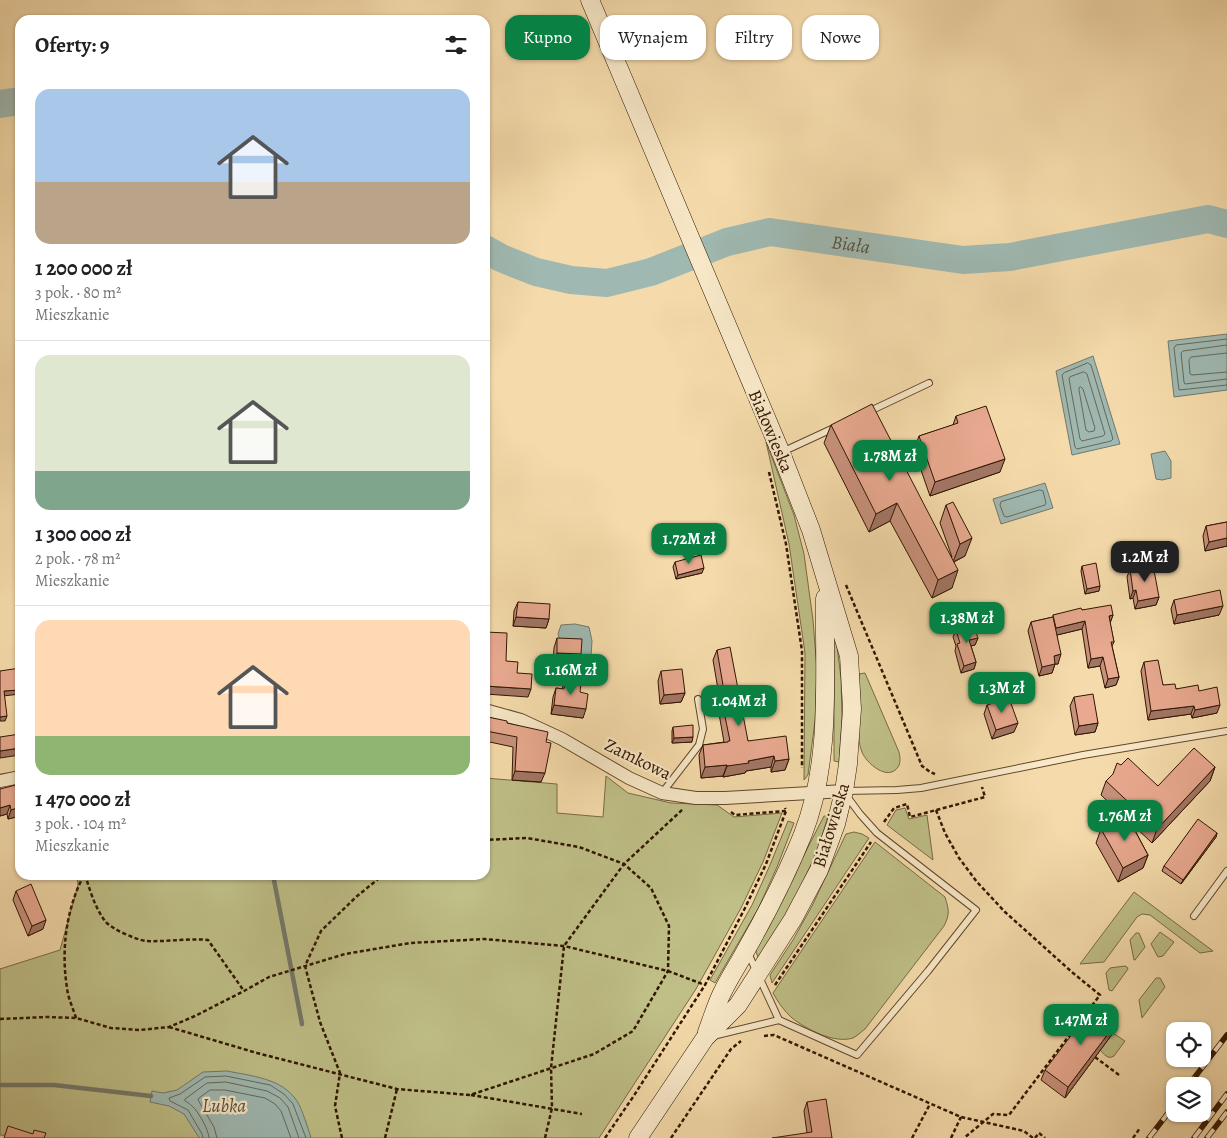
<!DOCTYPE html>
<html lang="pl">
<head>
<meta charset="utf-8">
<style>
	body { margin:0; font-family:Alegreya,serif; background:#f6f6f6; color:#202124; height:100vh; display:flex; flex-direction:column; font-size:19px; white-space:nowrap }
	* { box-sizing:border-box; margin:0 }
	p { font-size:16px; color:#757577 }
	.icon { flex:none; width:28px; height:28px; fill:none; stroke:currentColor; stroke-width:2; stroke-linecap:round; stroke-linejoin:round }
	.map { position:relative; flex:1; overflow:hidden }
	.details { position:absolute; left:15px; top:15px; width:475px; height:865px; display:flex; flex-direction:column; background:#fff; border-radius:15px; box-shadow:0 1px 4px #0004 }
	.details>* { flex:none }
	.banner { position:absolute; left:505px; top:15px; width:475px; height:45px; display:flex; gap:10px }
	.controls { position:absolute; left:1166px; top:1022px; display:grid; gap:10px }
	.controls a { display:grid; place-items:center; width:45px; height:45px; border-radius:10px; background:#fff; box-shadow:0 1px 4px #0004; font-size:25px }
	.price { position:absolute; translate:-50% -42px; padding:0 11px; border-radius:10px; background:#0b8043; color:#fff; font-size:16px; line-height:32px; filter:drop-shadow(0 1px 2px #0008) }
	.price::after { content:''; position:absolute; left:50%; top:30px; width:15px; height:11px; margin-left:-8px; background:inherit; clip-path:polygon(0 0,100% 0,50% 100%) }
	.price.selected { background:#222; color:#fff }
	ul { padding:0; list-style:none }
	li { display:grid; align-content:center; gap:10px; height:265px; padding:0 20px }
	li+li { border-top:1px solid #e0e0e0 }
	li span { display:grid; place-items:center; height:155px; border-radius:15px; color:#555 }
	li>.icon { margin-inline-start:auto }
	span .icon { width:90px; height:90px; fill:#fffc; stroke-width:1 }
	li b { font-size:21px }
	h2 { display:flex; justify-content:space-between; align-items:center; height:60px; padding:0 20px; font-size:21px }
	.chip { padding:0 18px; border-radius:15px; background:#fff; box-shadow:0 1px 4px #0004; font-size:18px; line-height:45px }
	.chip.selected { background:#0b8043; color:#fff }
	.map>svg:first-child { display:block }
	.green { fill:#bfbf87; stroke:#786a44 }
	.water { fill:#9fb9b2; stroke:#73786b }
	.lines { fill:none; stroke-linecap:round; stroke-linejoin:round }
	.shore { stroke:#686859; stroke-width:1 }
	.stream { stroke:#73786b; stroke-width:4.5 }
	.river { stroke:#9fb9b2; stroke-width:28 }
	.service-casing { stroke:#61472b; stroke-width:8 }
	.minor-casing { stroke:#61472b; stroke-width:14 }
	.secondary-casing { stroke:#301600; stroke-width:19 }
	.path { stroke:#301600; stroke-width:2.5; stroke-dasharray:4 2.5; stroke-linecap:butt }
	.service { stroke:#f8e8c8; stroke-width:6 }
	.minor { stroke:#f8e8c8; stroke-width:12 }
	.secondary { stroke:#f8e8c8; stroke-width:18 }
	.rail-casing { stroke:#301600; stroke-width:5.5 }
	.rail { stroke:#f8e8c8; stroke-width:4; stroke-dasharray:11; stroke-linecap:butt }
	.wall { fill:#c8917c; stroke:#301600 }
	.shaded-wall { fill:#a27665; stroke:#301600 }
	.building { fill:#e8a990; stroke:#301600 }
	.labels { text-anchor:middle; stroke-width:4.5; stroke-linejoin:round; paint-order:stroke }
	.street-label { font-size:18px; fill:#301600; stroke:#f8e8c8 }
	.water-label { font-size:19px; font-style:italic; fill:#574f3e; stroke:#f8e8c8 }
</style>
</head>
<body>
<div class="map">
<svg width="1227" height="1138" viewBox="0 0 1227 1138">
	<rect width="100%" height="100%" fill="#f5dbab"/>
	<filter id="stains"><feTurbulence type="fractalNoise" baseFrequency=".004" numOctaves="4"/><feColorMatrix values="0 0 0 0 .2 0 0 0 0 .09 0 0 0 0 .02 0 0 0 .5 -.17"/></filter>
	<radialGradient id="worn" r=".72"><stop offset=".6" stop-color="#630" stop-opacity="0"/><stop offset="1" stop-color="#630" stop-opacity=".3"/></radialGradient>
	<g class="green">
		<path d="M766,442L794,515L804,554L813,620L817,671L815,721L808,775L804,780L805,653L789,544Z"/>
		<path d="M832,622H834L841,678L842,718L839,762L834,761V672Z"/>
		<path d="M865,673L899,752C900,756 901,763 898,767C888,782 866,763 862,752C856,738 860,723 860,709C860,698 859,686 859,674Z"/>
		<path d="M606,776L628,793L671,803L717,805L734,817L782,813L763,862L741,908L696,989L599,1138H43L0,1135V969L60,950L78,885L77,875H485V778L557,784V813L603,817Z"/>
		<path d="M905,808L909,819L927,815L933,860L887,825L896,810Z"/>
		<path d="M824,816H828C824,829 821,841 816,853C800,891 780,925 759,959L756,952L757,946Z"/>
		<path d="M788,821L794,823L777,867L758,909L715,983L710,980L752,905L770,865Z"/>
		<path d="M854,832L862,834L869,838L772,983L770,975L793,940L812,906L846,834Z"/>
		<path d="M875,842L945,897C949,910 950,914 944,926L865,1029C861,1032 857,1036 853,1038C834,1044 806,1029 792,1018C784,1011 778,1002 773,993Z"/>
		<path d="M1134,892L1213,951L1200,953L1150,915L1142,914L1137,917L1104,962L1080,964Z"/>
		<path d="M1160,932L1174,942L1163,956L1158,957L1151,944Z"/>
		<path d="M1136,933H1139L1145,947L1135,960H1134L1130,940Z"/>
		<path d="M1125,966L1127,967L1128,969L1112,991L1109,990L1106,973L1110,968Z"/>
		<path d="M1156,978H1160L1165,987L1142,1018L1139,1000Z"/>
		<path d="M1113,1033L1125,1041L1114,1056C1108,1060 1104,1054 1100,1050Z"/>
	</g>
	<g class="water">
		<path d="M1227,334V390L1174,397L1168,341Z"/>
		<path d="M1093,356L1120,444L1072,455L1056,371Z"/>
		<path d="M1165,451L1171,461V478L1162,480L1156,479L1151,454Z"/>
		<path d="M1045,483L1053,508L1001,524L993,499Z"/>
		<path d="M575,624L589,627L592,641L591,656L586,659L561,644L558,634L561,625Z"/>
		<path d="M227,1071C251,1076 282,1078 297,1101C302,1109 308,1128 311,1138H200L198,1136L184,1114L169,1106L150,1102L152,1091L163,1093L177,1090L203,1072Z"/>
	</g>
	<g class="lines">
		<g class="shore">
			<path d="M1227,339L1176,345L1174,348L1179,390L1227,385"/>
			<path d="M1227,345L1183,351L1181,353L1184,382L1185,384L1227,379"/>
			<path d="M1227,353L1191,357L1189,360L1190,374L1192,375L1227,372"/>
			<path d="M1088,363L1091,365L1113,439L1111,441L1077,449L1075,447L1062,375L1064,373Z"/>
			<path d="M1084,372L1087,374L1105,434L1103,436L1082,441L1080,439L1069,379L1070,377Z"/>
			<path d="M1081,387L1083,389L1095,428L1094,431L1089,432L1086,430L1079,390V388Z"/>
			<path d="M1040,490L1043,491L1046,503L1045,505L1007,517L1004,516L1000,505L1001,502Z"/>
			<path d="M203,1138L202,1134L188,1110L170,1101L169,1098L180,1094L205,1077L226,1076L270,1085L284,1094L293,1104L306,1138"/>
			<path d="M209,1138C209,1130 198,1111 192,1106C190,1104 187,1102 185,1101V1099L207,1083L226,1082L267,1091L280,1098L288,1107L299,1138"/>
			<path d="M217,1138L214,1127L198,1100L199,1098L210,1090H225L265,1098L275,1104L281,1111L291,1138"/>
		</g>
		<g class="stream">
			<path d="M273,875L302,1024"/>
			<path d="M0,1085H54L151,1096"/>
		</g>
		<g class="river">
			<path d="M0,104L20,101"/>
			<path id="s1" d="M485,249L501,258L536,272L571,280L607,283L651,272L727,242L770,232L963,260L1010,257L1208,219L1227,224"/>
		</g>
		<defs>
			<g id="service">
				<path d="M868,412L929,383"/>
				<path d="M782,452L836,427"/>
				<path d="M845,791L897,790L921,788L1083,755L1227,731"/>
				<path d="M662,793L699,745L703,729L698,699"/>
				<path d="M1194,916L1227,871"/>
				<path d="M748,953L779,1020"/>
				<path d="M713,1036L779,1020L857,1055L928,971L976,910L877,833L860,814L846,795"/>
			</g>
			<g id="minor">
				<path d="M485,710L521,720L562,739L629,778L662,793L696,798H725L844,791"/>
				<path d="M0,781L20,777"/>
			</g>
			<g id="secondary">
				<path d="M590,0L781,453L811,530L849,656L852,709L848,764L844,791L836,824L819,870L793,919L738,1005L705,1038L638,1138"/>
				<path d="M707,1032C712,1019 716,1005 722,993C729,978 738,965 746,950C767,913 787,874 803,834C832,760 824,676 825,598"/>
			</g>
		</defs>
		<use href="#service" class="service-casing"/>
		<use href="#minor" class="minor-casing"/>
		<use href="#secondary" class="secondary-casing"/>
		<g class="path">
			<path d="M769,472L786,544L802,651V768"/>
			<path d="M846,585L922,766L930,772L935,774"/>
			<path d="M936,810L945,833L959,858L977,882L1005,912L1073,973L1100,995L1009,1115L993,1114L964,1138"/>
			<path d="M731,812L735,815L786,811"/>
			<path d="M884,822L894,808L907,804L910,817L985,797L982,787"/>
			<path d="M85,875C90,890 95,908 105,921C111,929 137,940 146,941C167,942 187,938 208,940L244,991"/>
			<path d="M775,985L871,842"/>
			<path d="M76,1018C73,1008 68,998 67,988C61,950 66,909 84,875"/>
			<path d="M0,1019L47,1017L76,1018L111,1028L140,1030L169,1027L195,1016L244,991L269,977L345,954L410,943L484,939L564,946L668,971L705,985"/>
			<path d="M169,1027L257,1053L397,1089L470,1095L594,1054L633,1031L668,971L669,926L651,888L624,864L579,847L527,838L485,840"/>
			<path d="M764,1036L774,1035L961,1117L1024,1131L1033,1138"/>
			<path d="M1095,1057L1119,1075"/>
			<path d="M471,1095L582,1114"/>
			<path d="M342,1138L335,1106L340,1073L320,1022L305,966L321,931L356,897L383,875"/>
			<path d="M385,1138L397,1089"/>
			<path d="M545,1138L552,1108L551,1068L564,946L624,864L683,809"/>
			<path d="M605,1138L633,1097L705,985L745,908L766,864L786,811L785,808"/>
			<path d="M671,1138L731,1049L741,1041"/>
			<path d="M912,1138L930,1104"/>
			<path d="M951,1138L961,1117"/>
			<path d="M1035,1138L1039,1133L1045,1138"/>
			<path d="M1133,1138L1140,1128"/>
		</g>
		<use href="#service" class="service"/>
		<use href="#minor" class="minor"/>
		<use href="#secondary" class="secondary"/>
		<defs>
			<g id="rail">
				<path d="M1188,1086L1227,1035"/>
				<path d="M1149,1138L1175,1104"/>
				<path d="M1194,1138L1227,1094"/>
				<path d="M1207,1138L1227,1112"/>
			</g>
		</defs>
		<use href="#rail" class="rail-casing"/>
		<use href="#rail" class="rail"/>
	</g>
	<g class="wall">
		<path d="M956,416L1000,472L930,496L914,450L919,436L953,425Z"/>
		<path d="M831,425L952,557L940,523L946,505L965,556L954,562L952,588L932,598L890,521L869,532L824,443Z"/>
		<path d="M1227,522V546L1205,551L1203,536L1206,526Z"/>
		<path d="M675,562L702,573L676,579L673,567Z"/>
		<path d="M1082,566L1099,591L1085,594L1081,571Z"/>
		<path d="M1130,569L1159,597L1156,605L1135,609L1133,598L1130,599L1127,577Z"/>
		<path d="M1174,600L1219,615L1174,624L1171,609Z"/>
		<path d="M518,602L549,619L546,628L513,626L514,611Z"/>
		<path d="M1082,610L1113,615L1110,623L1114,642L1112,646L1119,677L1116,685L1105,688L1100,666L1088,668L1082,629L1057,635L1058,664H1055L1052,673L1039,676L1028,631L1031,622L1053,617V615Z"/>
		<path d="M956,630L978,638L975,645L971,646L976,662L974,669L961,673L955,651L956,646L953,637Z"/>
		<path d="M557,638L578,663H553L554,648Z"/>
		<path d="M717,650L748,741L789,759L785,770L771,772V767L746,771L745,773L723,777V776L701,778L699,755L703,745L724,742L718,708L720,701L713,660Z"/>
		<path d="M1144,662L1163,685L1176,689L1199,691L1217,713L1192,718L1191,714L1148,720L1141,671Z"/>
		<path d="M661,671L685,693L681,702L660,704L658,681Z"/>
		<path d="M565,681L580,692L583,718L551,714L553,697L556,688L562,689Z"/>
		<path d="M1074,697L1098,723L1095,732L1075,735L1070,706Z"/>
		<path d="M987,705L1014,732L992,739L984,714Z"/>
		<path d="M488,717L507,723L546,742L541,782L512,780L513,747L485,741V726Z"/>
		<path d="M673,727L692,742L672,743V731Z"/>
		<path d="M1215,767L1210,781L1152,843L1131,823L1148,855L1143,868L1118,882L1096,843L1101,829L1124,817L1101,795L1106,781L1158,786Z"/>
		<path d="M0,789L20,816L8,819L7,814L0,816Z"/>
		<path d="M1217,833L1216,837L1181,884L1162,871L1164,866Z"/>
		<path d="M16,891L43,929L28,936L13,900Z"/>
		<path d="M1113,1033L1065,1098L1041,1080L1045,1070Z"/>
		<path d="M807,1102L832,1138L807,1133L804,1111Z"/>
	</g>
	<g class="shaded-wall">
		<path d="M1005,459L1000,472L930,496L935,482Z"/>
		<path d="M897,503L890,521L869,532L876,514Z"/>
		<path d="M972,538L965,556L953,562L960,544Z"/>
		<path d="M1227,538V546L1205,551L1209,542Z"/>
		<path d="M704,568L702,573L676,579L678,575Z"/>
		<path d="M958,570L952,588L932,598L938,580Z"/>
		<path d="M1100,586L1099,591L1085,594L1087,589Z"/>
		<path d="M1136,590L1133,598L1130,599L1133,591Z"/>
		<path d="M1159,597L1156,605L1135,609L1138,601Z"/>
		<path d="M1223,606L1219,615L1174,624L1177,615Z"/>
		<path d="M1113,615L1110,623L1109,616Z"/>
		<path d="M516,617L549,619L546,628L513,626Z"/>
		<path d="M1085,621L1082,629L1053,636L1056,628Z"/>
		<path d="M978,638L975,645L967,647L969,640Z"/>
		<path d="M557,653L581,654L578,663H553Z"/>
		<path d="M1061,654L1058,664H1055L1052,673L1039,676L1042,667L1054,656Z"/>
		<path d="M1103,657L1100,666L1088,668L1091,659Z"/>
		<path d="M976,662L974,669L961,673L964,666Z"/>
		<path d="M1119,677L1116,685L1105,688L1108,679Z"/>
		<path d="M485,686L531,689L528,697L485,694Z"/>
		<path d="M20,690V694L3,696L4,691Z"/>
		<path d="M685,693L681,702L660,704L664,695Z"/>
		<path d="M554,705L586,709L583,718L551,714Z"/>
		<path d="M1220,705L1217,713L1192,718L1195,710Z"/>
		<path d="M1194,706L1191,714L1148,720L1151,711Z"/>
		<path d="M7,716L5,721H0V717Z"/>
		<path d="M1018,723L1014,732L992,739L996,730Z"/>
		<path d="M1098,723L1095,732L1075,735L1079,726Z"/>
		<path d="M693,737L692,742L672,743L674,738Z"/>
		<path d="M20,748V755L0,758V751Z"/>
		<path d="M774,756L771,767L746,771L745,773L723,777L727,766L748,761Z"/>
		<path d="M789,759L785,770L771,772L775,761Z"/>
		<path d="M727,765L723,776L701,778L705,767Z"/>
		<path d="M1215,767L1210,781L1152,843L1157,829Z"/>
		<path d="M515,771L545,773L541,782L512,780Z"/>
		<path d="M10,805L7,814L0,816V808Z"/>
		<path d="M20,807V816L8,819L11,810Z"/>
		<path d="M1217,833L1216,837L1181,884L1183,880Z"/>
		<path d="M1148,855L1143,868L1118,882L1123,868Z"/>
		<path d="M46,920L43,929L28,936L32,926Z"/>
		<path d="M1117,1022L1113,1033L1065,1098L1068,1087Z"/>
	</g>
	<g class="building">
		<path d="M872,404L958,570L938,580L897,503L876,514L831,425Z"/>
		<path d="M986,406L1005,459L935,482L919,436L958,423L956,416Z"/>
		<path d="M953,502L972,538L960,544L946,505Z"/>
		<path d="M1227,522V538L1209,542L1206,526Z"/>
		<path d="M701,555L704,568L678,575L675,562Z"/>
		<path d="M1096,563L1100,586L1087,589L1082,566Z"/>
		<path d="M1153,565L1159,597L1138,601L1136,590L1133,591L1130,569Z"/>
		<path d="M1220,590L1223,606L1177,615L1174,600Z"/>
		<path d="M518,602L550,604L549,619L516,617Z"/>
		<path d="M1111,605L1113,615L1109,616L1114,642H1111L1119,677L1108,679L1103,657L1091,659L1085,621L1056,628L1053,615L1081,608L1082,610Z"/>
		<path d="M1053,617L1061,654L1054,656L1055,664L1042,667L1031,622Z"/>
		<path d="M973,624L978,638L969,640L976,662L964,666L957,644L960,643L956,630Z"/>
		<path d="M485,632L507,633L506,661L518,662L517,673L532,674L531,689L485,686Z"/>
		<path d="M557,638L582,639L581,654L557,653Z"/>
		<path d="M730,647L748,741L786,736L789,759L775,761L774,756L748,761L749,763L727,766V765L705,767L703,745L728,742V741H730L721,697H725L717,650Z"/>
		<path d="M1158,660L1163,685L1175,684L1176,689L1198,685L1199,691L1217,687L1220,705L1195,710L1194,706L1151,711L1144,662Z"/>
		<path d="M20,668V690L4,691L7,716L0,717V671Z"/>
		<path d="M682,669L685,693L664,695L661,671Z"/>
		<path d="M565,681L581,683L580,692L588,694L586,709L554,705L556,688L564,689Z"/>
		<path d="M1093,694L1098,723L1079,726L1074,697Z"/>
		<path d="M1009,698L1018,723L996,730L987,705Z"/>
		<path d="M488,717L507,721V723L548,732L546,742L551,743L545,773L515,771L517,737L486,731Z"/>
		<path d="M693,725V737L674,738L673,727Z"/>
		<path d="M20,734V748L0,751V737Z"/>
		<path d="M1194,748L1215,767L1157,829L1106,781L1113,774L1117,763L1121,765L1128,758L1158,786Z"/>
		<path d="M20,784V807L11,810L10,805L0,808V789Z"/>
		<path d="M1127,816L1148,855L1123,868L1101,829Z"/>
		<path d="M1198,819L1217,833L1183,880L1164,866Z"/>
		<path d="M31,884L46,920L32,926L16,891Z"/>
		<path d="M1094,1005L1117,1022L1068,1087L1045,1070Z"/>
		<path d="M826,1099L832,1138H772L812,1132L807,1102Z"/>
		<path d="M8,1126L33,1134L34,1130L46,1133L44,1138H4Z"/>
	</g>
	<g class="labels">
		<g class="street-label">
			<text transform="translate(771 431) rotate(67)" y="6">Białowieska</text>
			<text transform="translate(638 759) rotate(26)" y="6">Zamkowa</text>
			<text transform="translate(831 825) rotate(-73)" y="6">Białowieska</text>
		</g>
		<g class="water-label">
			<text dy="7" stroke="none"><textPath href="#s1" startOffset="381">Biała</textPath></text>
			<text x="224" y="1112">Lubka</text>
		</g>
	</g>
	<rect width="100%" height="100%" filter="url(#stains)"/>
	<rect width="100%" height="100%" fill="url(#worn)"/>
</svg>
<div class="controls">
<a><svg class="icon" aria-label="locate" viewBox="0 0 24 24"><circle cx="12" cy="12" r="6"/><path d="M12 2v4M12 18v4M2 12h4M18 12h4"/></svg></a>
<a><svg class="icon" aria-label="layers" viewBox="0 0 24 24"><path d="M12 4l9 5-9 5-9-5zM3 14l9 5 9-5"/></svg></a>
</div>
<b class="price" style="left:890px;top:482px">1.78M zł</b>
<b class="price" style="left:689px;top:565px">1.72M zł</b>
<b class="price selected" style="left:1145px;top:583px">1.2M zł</b>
<b class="price" style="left:967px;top:644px">1.38M zł</b>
<b class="price" style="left:571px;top:696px">1.16M zł</b>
<b class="price" style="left:1002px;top:714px">1.3M zł</b>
<b class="price" style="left:739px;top:727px">1.04M zł</b>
<b class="price" style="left:1125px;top:842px">1.76M zł</b>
<b class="price" style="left:1081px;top:1046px">1.47M zł</b>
<div class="banner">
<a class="chip selected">Kupno</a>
<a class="chip">Wynajem</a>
<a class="chip">Filtry</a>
<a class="chip">Nowe</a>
</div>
<section class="details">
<h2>Oferty: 9<svg class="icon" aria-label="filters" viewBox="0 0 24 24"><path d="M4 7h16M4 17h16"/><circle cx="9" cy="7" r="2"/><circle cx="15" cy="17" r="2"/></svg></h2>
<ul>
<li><span style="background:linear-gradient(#a9c7e8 60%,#b9a48a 0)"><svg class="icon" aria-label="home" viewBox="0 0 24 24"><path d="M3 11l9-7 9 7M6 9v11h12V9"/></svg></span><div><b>1 200 000 zł</b><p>3 pok. · 80 m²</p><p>Mieszkanie</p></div></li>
<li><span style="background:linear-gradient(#dfe7d0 75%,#7fa58c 0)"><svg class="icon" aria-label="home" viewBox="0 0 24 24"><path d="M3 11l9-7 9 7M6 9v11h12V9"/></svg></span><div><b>1 300 000 zł</b><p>2 pok. · 78 m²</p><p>Mieszkanie</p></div></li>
<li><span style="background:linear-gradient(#ffd9b3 75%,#8fb573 0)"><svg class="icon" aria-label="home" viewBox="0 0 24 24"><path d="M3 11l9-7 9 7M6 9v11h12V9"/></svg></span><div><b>1 470 000 zł</b><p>3 pok. · 104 m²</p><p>Mieszkanie</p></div></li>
</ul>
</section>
</div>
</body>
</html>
